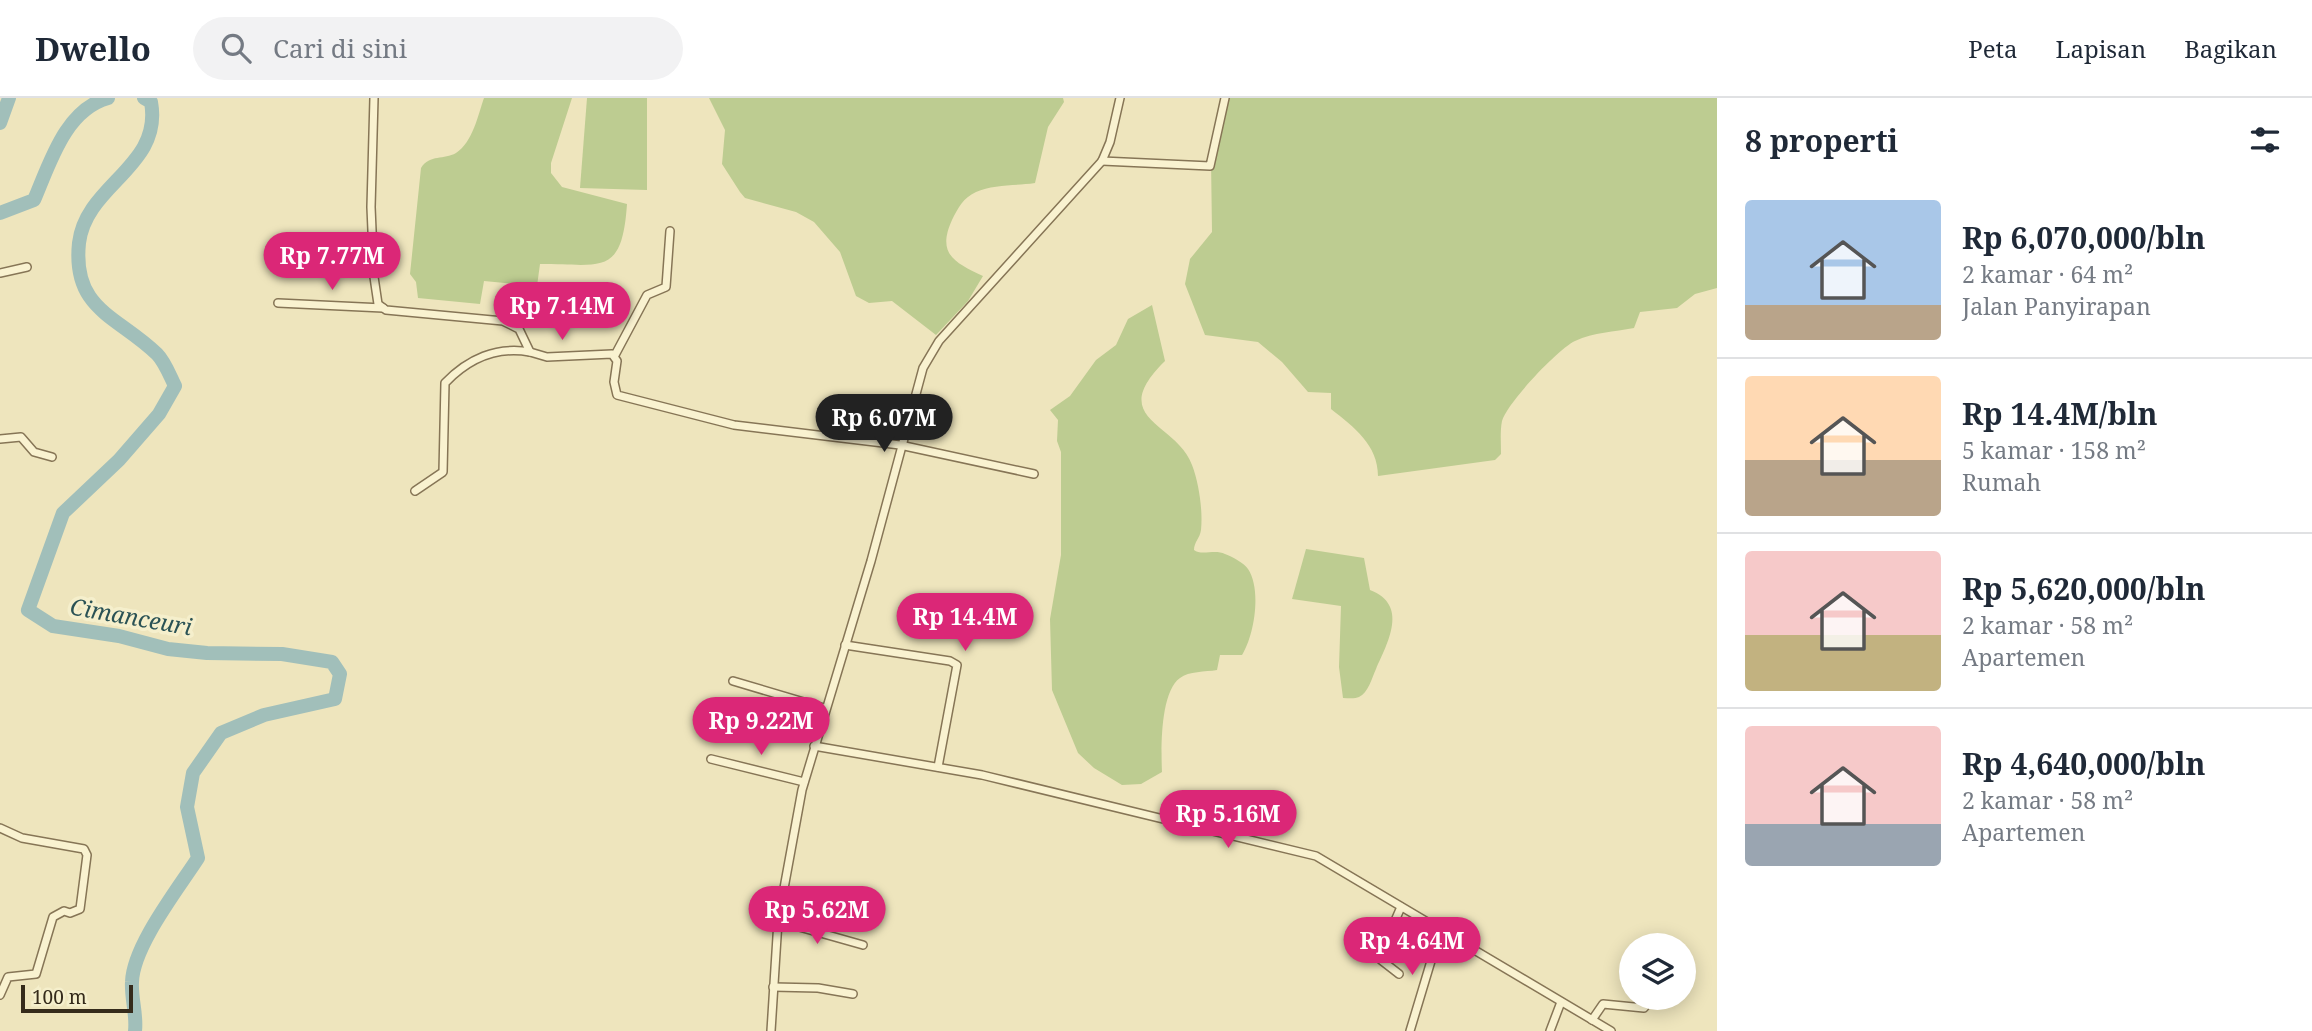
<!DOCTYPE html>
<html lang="id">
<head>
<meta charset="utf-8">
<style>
	body { margin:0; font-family:"Noto Serif",serif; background:#f2f2f3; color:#1f2937; height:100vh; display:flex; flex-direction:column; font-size:26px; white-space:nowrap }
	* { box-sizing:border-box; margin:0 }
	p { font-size:23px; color:#747a83 }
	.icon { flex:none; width:38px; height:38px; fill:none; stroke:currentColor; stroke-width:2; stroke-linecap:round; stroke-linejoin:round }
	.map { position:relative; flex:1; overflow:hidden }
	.side { display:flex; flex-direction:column; background:#fff; width:595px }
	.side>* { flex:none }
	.tools { position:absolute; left:1619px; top:835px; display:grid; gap:14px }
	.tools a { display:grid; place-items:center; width:77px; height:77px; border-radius:50%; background:#fff; box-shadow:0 4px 18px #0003; font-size:35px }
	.scale { position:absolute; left:21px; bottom:18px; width:112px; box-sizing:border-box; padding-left:7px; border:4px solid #352b1b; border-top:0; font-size:19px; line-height:24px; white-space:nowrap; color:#352b1b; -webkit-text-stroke:5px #f5efcc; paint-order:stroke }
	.price { position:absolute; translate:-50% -60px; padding:0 16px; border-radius:24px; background:#db2777; color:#fff; font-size:23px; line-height:46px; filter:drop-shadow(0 2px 4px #0008) }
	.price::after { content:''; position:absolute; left:50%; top:42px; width:21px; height:16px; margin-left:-10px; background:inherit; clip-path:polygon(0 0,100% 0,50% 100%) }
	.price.active { background:#222; color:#fff }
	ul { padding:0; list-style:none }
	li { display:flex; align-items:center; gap:21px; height:175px; padding:0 28px }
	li+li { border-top:2px solid #e0e1e3 }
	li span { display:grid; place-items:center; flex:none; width:196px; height:140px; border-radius:7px; color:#555 }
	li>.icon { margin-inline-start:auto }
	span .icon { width:84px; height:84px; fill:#fffc; stroke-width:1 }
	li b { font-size:30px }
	h2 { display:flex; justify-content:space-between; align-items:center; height:84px; padding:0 28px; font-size:30px }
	header { display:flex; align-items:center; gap:42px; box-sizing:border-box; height:98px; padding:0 35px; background:#fff; border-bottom:2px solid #e0e1e3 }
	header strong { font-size:33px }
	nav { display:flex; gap:38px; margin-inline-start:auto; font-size:24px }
	.search { width:490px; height:63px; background:#f2f2f3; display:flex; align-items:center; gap:18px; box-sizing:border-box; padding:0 24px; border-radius:38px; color:#747a83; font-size:26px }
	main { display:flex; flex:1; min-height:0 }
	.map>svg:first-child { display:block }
	.green { fill:#bdcc91 }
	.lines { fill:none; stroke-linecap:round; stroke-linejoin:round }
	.river { stroke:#a1bfba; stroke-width:14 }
	.street-casing { stroke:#867556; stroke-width:10 }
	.street { stroke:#f9f2d0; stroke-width:7 }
	.labels { text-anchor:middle; stroke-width:7; stroke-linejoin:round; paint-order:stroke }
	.water-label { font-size:23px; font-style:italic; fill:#2a5255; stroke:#f5efcc }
</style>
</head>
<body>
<header>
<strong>Dwello</strong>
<div class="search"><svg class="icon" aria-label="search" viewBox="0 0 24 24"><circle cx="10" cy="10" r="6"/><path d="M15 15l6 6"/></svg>Cari di sini</div>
<nav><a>Peta</a><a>Lapisan</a><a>Bagikan</a></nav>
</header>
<main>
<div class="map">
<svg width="1717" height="933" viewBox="0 0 1717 933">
	<rect width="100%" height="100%" fill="#eee5bd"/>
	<g class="green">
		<path d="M484,0H572L551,65V75L562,89L627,106C622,179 602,166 540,166L537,188L484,183L480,206L418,200L416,184L410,176L421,70C430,56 444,62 456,55C473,44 478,17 484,0Z"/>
		<path d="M587,0H647V92L580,90Z"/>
		<path d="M709,0H1063L1064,4L1048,29L1035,85C1016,88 993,86 976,94C963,100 958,110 952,122C936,157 956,165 983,178L968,203L936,237L892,203L869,205L856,198L840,154L814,124L796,114L745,100L740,94L722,66L725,32Z"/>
		<path d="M1228,0H1717V190L1695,196L1677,210L1640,214L1634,230C1614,234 1594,234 1575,243C1558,251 1507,305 1502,323C1500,333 1501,345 1501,356L1495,362L1378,378C1378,347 1354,329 1331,311V295L1308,294L1282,264L1258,244L1205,237L1185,186L1190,161L1212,134L1211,61Z"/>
		<path d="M1152,207L1165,263C1105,322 1177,324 1192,367C1199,385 1203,413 1201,432C1200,440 1194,444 1194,452C1201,458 1215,451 1225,456C1233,459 1244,465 1248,471C1262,492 1254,538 1242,557H1220L1217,572C1205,574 1189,573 1180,580C1160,594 1161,652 1162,674L1141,686L1122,687L1094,670L1078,655L1052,592L1050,521L1061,457V354L1057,343L1058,322L1050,312L1070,298L1096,262L1116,247L1128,221Z"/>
		<path d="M1306,451L1364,460L1370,492C1409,507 1388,544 1376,571C1372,580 1368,595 1359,599C1355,601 1348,600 1343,600L1339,569L1341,508L1292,501Z"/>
	</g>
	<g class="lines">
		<g class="river">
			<path d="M0,25L9,0"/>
			<path d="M0,115L34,102C50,65 65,12 108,0"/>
			<path d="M135,933C137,916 131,901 132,884C133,848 178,791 198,760L187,709L193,675L221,635L264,617L335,601L340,576L332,564L282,556L207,555L168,551L119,538L53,528L28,512L63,415L119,362L159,316L175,288C170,278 165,264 157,256C118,218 72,212 79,145C86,86 163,69 151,4L144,0"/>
		</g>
		<defs>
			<g id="street">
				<path d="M374,0L371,109L374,179L378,206L386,212L503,223L519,231L530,254L547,259L612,256L617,263L614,284L617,297L734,327L900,347L1034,376"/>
				<path d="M1102,63L1210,68L1225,0"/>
				<path d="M0,175L27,169"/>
				<path d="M278,205L383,210"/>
				<path d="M615,257L647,197L666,189L670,133"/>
				<path d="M0,341L21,339L34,354L52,359"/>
				<path d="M415,393L443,374L445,285C468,261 497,248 530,254"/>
				<path d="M845,547L950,563L957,567L938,669"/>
				<path d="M733,583L824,610"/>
				<path d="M814,648L982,677L1316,758L1611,933"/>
				<path d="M711,661L804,684"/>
				<path d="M0,730L22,740L84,751L87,757L80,811L70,815L64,813L53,819L36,876L8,879L0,897"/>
				<path d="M778,823L863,847"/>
				<path d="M1399,876L1381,862L1380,857L1401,809"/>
				<path d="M773,889L818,890L853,896"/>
				<path d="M1592,922L1603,906L1644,910L1652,900"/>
				<path d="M771,933L778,823L802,692L871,463L923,270L939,243L1102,63L1110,44L1120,0"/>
				<path d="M1410,933L1440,833"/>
				<path d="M1550,933L1561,904"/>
			</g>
		</defs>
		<use href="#street" class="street-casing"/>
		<use href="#street" class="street"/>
	</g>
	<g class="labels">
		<g class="water-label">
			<text transform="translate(131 519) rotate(10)" y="8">Cimanceuri</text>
		</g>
	</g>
</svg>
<div class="tools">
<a><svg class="icon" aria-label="layers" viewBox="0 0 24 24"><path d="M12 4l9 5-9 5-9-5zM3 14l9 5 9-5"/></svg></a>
</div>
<div class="scale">100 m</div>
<b class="price" style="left:332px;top:194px">Rp 7.77M</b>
<b class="price" style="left:562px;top:244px">Rp 7.14M</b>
<b class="price active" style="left:884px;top:356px">Rp 6.07M</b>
<b class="price" style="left:965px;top:555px">Rp 14.4M</b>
<b class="price" style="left:761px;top:659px">Rp 9.22M</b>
<b class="price" style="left:1228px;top:752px">Rp 5.16M</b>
<b class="price" style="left:817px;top:848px">Rp 5.62M</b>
<b class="price" style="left:1412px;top:879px">Rp 4.64M</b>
</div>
<section class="side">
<h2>8 properti<svg class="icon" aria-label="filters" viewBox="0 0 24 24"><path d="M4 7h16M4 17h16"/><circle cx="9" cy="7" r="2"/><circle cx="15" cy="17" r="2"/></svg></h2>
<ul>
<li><span style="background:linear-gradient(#a9c7e8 75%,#b9a48a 0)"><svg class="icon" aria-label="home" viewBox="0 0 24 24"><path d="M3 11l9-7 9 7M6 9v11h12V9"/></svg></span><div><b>Rp 6,070,000/bln</b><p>2 kamar · 64 m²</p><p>Jalan Panyirapan</p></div></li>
<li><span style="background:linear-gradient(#ffd9b3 60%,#b9a48a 0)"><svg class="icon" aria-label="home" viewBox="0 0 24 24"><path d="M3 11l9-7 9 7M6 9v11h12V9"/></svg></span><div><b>Rp 14.4M/bln</b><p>5 kamar · 158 m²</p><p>Rumah</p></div></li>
<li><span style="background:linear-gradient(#f6c9c9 60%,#c2b280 0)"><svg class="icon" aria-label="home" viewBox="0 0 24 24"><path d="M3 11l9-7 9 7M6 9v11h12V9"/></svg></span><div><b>Rp 5,620,000/bln</b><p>2 kamar · 58 m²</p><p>Apartemen</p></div></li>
<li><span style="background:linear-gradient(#f6c9c9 70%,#9aa5b1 0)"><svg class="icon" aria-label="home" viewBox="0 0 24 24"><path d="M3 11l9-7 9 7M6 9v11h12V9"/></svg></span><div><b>Rp 4,640,000/bln</b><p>2 kamar · 58 m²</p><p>Apartemen</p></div></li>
</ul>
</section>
</main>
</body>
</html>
